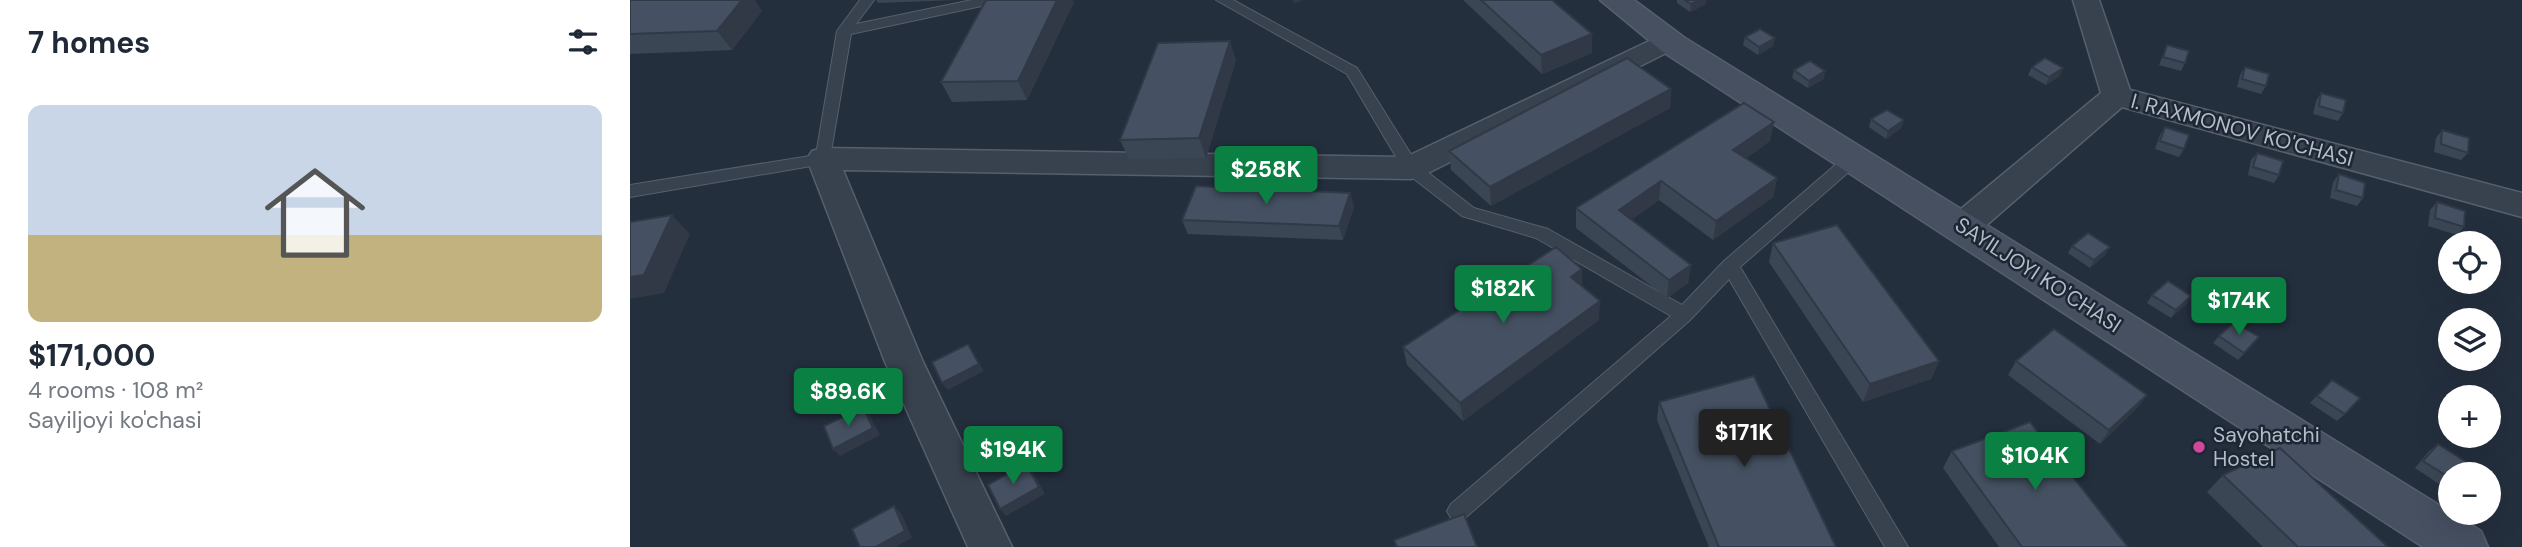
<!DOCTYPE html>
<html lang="en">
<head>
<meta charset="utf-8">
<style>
	body { margin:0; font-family:"DM Sans",sans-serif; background:#f6f6f7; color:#1f2937; height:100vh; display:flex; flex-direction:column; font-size:26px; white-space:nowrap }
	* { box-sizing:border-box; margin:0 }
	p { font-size:23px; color:#747a83 }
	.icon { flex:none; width:38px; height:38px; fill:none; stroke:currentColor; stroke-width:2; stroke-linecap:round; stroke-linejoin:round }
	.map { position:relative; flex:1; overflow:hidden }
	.drawer { display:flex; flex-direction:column; background:#fff; width:630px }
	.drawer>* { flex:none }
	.controls { position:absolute; left:1808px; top:231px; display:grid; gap:14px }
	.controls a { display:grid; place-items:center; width:63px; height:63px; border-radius:50%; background:#fff; box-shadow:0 7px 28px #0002; font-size:35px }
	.price { position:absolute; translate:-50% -60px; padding:0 16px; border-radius:7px; background:#0b8043; color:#fff; font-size:23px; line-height:46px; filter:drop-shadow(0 2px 4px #0008) }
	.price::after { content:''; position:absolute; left:50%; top:42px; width:21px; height:16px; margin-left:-10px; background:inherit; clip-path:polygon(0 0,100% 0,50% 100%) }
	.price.current { background:#222; color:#fff }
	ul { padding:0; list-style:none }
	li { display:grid; align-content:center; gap:14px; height:371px; padding:0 28px }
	li span { display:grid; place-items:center; height:217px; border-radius:14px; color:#555 }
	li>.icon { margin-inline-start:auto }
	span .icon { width:126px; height:126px; fill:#fffc; stroke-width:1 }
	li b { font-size:30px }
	h2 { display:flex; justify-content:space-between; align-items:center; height:84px; padding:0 28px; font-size:30px }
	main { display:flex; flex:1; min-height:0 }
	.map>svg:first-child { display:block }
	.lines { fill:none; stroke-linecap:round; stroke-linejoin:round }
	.service-casing { stroke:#565f6c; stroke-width:2 }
	.minor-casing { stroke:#565f6c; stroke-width:3 }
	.secondary-casing { stroke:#565f6c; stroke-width:3 }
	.service { fill:#38414e; fill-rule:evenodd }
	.minor { fill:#38414e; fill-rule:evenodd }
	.secondary { fill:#465061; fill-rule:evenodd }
	.wall { fill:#3b4654 }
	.shaded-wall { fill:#303945 }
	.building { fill:#455162; stroke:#303945; stroke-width:2 }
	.hotel-dot { fill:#d1479c; stroke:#1d2633; stroke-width:2.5 }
	.labels { text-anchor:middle; stroke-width:5; stroke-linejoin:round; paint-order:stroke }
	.street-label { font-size:21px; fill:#b4bcc9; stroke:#1d2633 }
	.poi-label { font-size:21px; fill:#b4bcc9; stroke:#1d2633; text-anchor:start }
</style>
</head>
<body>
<main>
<section class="drawer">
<h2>7 homes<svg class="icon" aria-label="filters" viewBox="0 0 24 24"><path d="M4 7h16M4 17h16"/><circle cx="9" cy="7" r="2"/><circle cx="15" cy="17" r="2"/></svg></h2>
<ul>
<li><span style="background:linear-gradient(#c9d6e8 60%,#c2b280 0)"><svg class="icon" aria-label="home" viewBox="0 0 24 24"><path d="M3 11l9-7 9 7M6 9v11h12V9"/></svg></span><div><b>$171,000</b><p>4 rooms · 108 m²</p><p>Sayiljoyi ko'chasi</p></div></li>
</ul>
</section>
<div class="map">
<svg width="1892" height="547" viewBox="0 0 1892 547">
	<rect width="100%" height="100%" fill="#242f3e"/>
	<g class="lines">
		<defs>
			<g id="service">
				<path d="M230,0H244L226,24L342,0H368L361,4L221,34L199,163L0,197V185L186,155L207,31Z"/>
				<path d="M586,0H603L727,68L787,164L844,208L918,229L1052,305L1094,261L1218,154H1230L1232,158L1230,162L1110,267L1278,547H1255L1099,279L1060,320L835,518L828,521L821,518L817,511L821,504L1041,316L906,238L832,216L775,172L717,74Z"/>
			</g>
			<g id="minor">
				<path d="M1443,0H1469L1500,90L1892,193V217L1492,107L1344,236L1332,239L1320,236L1315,227L1320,218L1471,93Z"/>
				<path d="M1038,32L1048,35L1052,41L1048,47L792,176L781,179L213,170L293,362L382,547H338L255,362L177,159L182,151L193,148L776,157Z"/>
			</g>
			<path id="secondary" d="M970,0H1004L1055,38L1851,531L1858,547H1793L1033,52Z"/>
		</defs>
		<use href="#service" class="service-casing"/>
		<use href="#minor" class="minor-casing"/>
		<use href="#secondary" class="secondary-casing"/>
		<use href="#service" class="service"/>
		<use href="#minor" class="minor"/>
		<use href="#secondary" class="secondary"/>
	</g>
	<g class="wall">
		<path d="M0,0L132,11L102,50L0,54Z"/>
		<path d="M246,0H326L248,3Z"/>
		<path d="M833,0H922L962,34V53L912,74Z"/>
		<path d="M1047,0H1076V4L1060,12L1047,3Z"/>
		<path d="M444,2L397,100L322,102L311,82Z"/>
		<path d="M1115,37L1143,46L1128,55L1113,45Z"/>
		<path d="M1537,45L1555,63L1551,71L1529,65Z"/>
		<path d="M606,60L576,158L499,159L490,140Z"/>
		<path d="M1402,67L1430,76L1416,85L1398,75Z"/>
		<path d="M1615,67L1636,86L1631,94L1607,87L1610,75Z"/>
		<path d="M1164,70L1194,79L1178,88L1162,78Z"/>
		<path d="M1041,89L1040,108L861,206L821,170L819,151Z"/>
		<path d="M1691,93L1713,113L1708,121L1683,114L1686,101Z"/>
		<path d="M1241,119L1274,120L1271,128L1256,139L1239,127Z"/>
		<path d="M1144,122L1140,141L1116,158L1147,178L1143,197L1083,240L1029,200L1001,220L1061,265L1058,283L1037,298L946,228V208Z"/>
		<path d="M1535,127L1554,149L1549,157L1525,149L1530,135Z"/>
		<path d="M1812,130L1838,153L1831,160L1804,152L1806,138Z"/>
		<path d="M1627,153L1649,175L1644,183L1618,175L1621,160Z"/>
		<path d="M1709,174L1733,198L1727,206L1700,198L1703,182Z"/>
		<path d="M720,193L724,207L713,240L558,234L552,220Z"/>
		<path d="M1807,202L1834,227L1827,235L1798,226L1800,210Z"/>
		<path d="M1143,243L1309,361L1301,379L1233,402L1139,262Z"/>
		<path d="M1442,246L1475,255L1460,268L1438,253Z"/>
		<path d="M952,269V286L969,320L833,421L777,365L773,347Z"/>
		<path d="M1522,295L1561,296L1556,304L1541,318L1517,303Z"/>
		<path d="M1589,336L1629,337L1608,360L1583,343Z"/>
		<path d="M1386,361L1517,395L1507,408L1470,444L1378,375Z"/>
		<path d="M1702,380L1715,414L1707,421L1680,403Z"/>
		<path d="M1029,402L1206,547H1079L1027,420Z"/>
		<path d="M1808,444L1820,474V485L1815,488L1785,468L1799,451Z"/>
		<path d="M1322,451L1498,547H1369L1313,468Z"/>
		<path d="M1593,475L1758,547H1633L1577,492Z"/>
	</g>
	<g class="shaded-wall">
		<path d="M112,0H125L132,11L102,50L87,31Z"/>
		<path d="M427,0H443L444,2L397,100L388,81Z"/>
		<path d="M663,0H672L664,4Z"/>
		<path d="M1068,0H1076V4L1060,12L1061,4Z"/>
		<path d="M962,34V53L912,74L911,55Z"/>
		<path d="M1145,38L1143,46L1128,55L1129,47Z"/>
		<path d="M600,41L606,60L576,158L569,138Z"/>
		<path d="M1433,68L1430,76L1416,85L1419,77Z"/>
		<path d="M1195,71L1194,79L1178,88L1179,81Z"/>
		<path d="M1041,89L1040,108L861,206L860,187Z"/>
		<path d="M1274,120L1271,128L1256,139L1258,131Z"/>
		<path d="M1144,122L1140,141L1100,170L1103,150Z"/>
		<path d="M1147,178L1143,197L1083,240L1086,221Z"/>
		<path d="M1031,181L1029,200L988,229L989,210Z"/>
		<path d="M720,193L724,207L713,240L709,226Z"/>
		<path d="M42,215L60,234L34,293L0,299V277Z"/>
		<path d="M1480,247L1475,255L1460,268L1464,260Z"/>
		<path d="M1061,265L1058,283L1037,298L1039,280Z"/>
		<path d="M952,269V288L941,277Z"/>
		<path d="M1561,296L1556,304L1541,318L1546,310Z"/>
		<path d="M970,301L969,320L833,421L830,403Z"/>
		<path d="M338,344L354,371L318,390L312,383Z"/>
		<path d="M1309,361L1301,379L1233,402L1240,384Z"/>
		<path d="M1517,395L1507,408L1470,444L1479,430Z"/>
		<path d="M233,407L239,414L250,435L210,456L203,449Z"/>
		<path d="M396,463L402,470L415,494L376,516L370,509Z"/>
		<path d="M264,506L271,513L282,538L266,547H246Z"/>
	</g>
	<g class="building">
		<path d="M0,0H112L87,31L0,34Z"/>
		<path d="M356,0H427L388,81L311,82Z"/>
		<path d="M851,0H922L962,34L911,55Z"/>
		<path d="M1055,0H1068L1061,4Z"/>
		<path d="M1130,29L1145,38L1129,47L1115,37Z"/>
		<path d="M600,41L569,138L490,140L528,43Z"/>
		<path d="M1537,45L1559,51L1555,63L1533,57Z"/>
		<path d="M997,58L1041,89L860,187L819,151Z"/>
		<path d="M1415,58L1433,68L1419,77L1402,67Z"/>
		<path d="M1180,61L1195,71L1179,81L1164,70Z"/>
		<path d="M1615,67L1639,74L1636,86L1612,79Z"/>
		<path d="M1691,93L1716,100L1713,113L1689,106Z"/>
		<path d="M1114,103L1144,122L1103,150L1147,178L1086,221L1031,181L989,210L1061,265L1039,280L946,208Z"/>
		<path d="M1257,110L1274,120L1258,131L1241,119Z"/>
		<path d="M1535,127L1559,135L1554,149L1530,141Z"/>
		<path d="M1812,130L1839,138L1838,153L1811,144Z"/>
		<path d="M1627,153L1653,161L1649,175L1623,167Z"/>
		<path d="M1709,174L1735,183L1733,198L1706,190Z"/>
		<path d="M566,186L720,193L709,226L552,220Z"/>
		<path d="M1807,202L1835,211L1834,227L1805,218Z"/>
		<path d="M42,215L14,275L0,277V222Z"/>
		<path d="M1207,225L1309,361L1240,384L1143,243Z"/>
		<path d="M1458,233L1480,247L1464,260L1442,246Z"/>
		<path d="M926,247L952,269L941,277L970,301L830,403L773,347Z"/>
		<path d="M1538,281L1561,296L1546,310L1522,295Z"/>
		<path d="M1604,322L1629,337L1614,353L1589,336Z"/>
		<path d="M1424,329L1517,395L1479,430L1386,361Z"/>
		<path d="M338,344L349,364L312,383L302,362Z"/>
		<path d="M1124,376L1206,547H1089L1029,402Z"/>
		<path d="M1702,380L1730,398L1715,414L1687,396Z"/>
		<path d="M233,407L243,428L203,449L194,426Z"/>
		<path d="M1400,422L1498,547H1392L1322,451Z"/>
		<path d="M1808,444L1838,463L1830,474H1820V478L1793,461Z"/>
		<path d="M1650,448L1758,547H1668L1593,475Z"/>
		<path d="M396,463L409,487L370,509L358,485Z"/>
		<path d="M264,506L275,531L246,547H230L222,529Z"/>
		<path d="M834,514L847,547H767L764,540Z"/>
	</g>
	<circle class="hotel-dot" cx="1569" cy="447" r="7"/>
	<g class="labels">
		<g class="street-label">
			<text transform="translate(1612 130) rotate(15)" y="7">I. RAXMONOV KO'CHASI</text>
			<text transform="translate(1408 275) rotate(33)" y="7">SAYILJOYI KO'CHASI</text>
		</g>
		<g class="poi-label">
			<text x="1583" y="442">Sayohatchi<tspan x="1583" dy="24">Hostel</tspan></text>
		</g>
	</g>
</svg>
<div class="controls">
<a><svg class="icon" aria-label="locate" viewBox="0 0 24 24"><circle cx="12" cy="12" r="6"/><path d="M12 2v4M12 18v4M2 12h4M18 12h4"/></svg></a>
<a><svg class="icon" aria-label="layers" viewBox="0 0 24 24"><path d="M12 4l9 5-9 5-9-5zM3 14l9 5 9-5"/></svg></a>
<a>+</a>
<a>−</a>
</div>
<b class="price" style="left:636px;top:206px">$258K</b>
<b class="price" style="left:873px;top:325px">$182K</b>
<b class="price" style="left:1609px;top:337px">$174K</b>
<b class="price" style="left:218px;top:428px">$89.6K</b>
<b class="price current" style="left:1114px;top:469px">$171K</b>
<b class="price" style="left:383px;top:486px">$194K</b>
<b class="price" style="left:1405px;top:492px">$104K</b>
</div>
</main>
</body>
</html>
